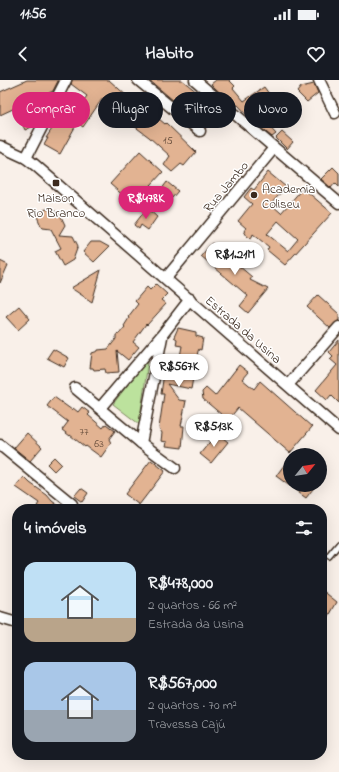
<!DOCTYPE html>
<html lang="pt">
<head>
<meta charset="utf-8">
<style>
	body { margin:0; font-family:"Indie Flower",sans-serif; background:#242831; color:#f1f3f6; height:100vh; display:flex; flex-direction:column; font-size:15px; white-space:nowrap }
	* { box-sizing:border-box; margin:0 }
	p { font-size:13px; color:#9ea1a6 }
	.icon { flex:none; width:22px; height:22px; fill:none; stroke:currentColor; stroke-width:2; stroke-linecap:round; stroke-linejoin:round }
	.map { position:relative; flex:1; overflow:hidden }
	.drawer { position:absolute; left:12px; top:424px; width:315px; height:256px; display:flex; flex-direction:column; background:#171b24; border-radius:16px; box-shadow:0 4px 16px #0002 }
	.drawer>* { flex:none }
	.guide { position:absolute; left:12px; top:12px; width:315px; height:36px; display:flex; gap:8px }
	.needle { width:26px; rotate:60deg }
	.buttons { position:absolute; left:283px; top:368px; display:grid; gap:8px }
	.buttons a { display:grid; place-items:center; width:44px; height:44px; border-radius:50%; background:#171b24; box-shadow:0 4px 16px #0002; font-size:20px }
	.price { position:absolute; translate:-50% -34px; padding:0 9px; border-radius:14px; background:#fff; color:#222; font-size:13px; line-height:26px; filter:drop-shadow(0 1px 2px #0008) }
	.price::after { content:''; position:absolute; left:50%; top:24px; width:12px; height:9px; margin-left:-6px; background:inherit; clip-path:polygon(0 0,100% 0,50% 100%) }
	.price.selected { background:#db2777; color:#fff }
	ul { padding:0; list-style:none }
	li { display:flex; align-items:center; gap:12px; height:100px; padding:0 12px }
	li span { display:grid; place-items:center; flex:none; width:112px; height:80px; border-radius:12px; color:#555 }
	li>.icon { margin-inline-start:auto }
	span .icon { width:48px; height:48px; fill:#fffc; stroke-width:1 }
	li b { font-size:17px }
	h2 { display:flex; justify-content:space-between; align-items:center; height:48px; padding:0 12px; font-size:17px }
	.pill { padding:0 14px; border-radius:18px; background:#171b24; box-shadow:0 4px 16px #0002; font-size:14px; line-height:36px }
	.pill.selected { background:#db2777; color:#fff }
	.status { display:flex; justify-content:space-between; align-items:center; height:28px; padding:0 20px; background:#171b24; direction:ltr }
	.status svg { height:11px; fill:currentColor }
	header { display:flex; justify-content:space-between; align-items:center; height:52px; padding:0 12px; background:#171b24; font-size:18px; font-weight:700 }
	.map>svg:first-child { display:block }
	.green { fill:#bce29d; stroke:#7c865e }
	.building { fill:#e2b392; stroke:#3b2a1e; fill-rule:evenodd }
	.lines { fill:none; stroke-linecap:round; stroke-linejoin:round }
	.service-casing { stroke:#3b2a1e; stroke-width:8 }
	.minor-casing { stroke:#3b2a1e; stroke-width:13 }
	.service { stroke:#fff; stroke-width:5 }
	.minor { stroke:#fff; stroke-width:10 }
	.poi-dot { fill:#3b2a1e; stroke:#fff; stroke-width:1.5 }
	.labels { text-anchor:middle; stroke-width:3; stroke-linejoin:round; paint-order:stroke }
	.number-label { font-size:11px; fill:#654c3b }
	.street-label { font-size:13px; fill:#3b2a1e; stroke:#fff }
	.poi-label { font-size:13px; fill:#3b2a1e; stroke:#fff; text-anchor:start }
</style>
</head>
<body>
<div class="status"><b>11:56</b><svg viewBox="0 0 49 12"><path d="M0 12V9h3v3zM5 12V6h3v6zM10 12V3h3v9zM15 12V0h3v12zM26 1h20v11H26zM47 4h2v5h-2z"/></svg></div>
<header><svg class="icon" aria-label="back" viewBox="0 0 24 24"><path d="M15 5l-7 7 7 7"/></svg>Habito<svg class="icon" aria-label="heart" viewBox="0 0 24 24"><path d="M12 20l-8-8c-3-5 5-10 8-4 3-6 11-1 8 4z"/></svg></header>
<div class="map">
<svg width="339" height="692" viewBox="0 0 339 692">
	<rect width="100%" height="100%" fill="#f9f0e9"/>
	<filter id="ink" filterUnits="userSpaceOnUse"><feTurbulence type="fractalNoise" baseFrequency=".025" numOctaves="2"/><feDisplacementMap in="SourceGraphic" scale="8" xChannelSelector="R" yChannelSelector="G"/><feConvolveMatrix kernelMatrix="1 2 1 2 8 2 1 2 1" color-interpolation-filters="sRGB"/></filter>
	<g filter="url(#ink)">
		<path class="green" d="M149,276L139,344L113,324Z"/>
		<g class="building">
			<path d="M27,0H58V1L53,11L24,24L34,46L25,50L15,28L0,35V12Z"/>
			<path d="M72,0H109L128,17L129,15L138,23L137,25L150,36L153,34L165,44L166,43L196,72L184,86L181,84L172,92L164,85L170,76L149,57L126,40L114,28V30L102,19L83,47L76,42L84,31L78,28L87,16L71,4Z"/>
			<path d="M149,0H182L203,17L201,18L218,33L206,48Z"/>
			<path d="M216,0H229L235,6L233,8L244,21L264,7L272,18L263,24L272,34L261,45L252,37L250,38L238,25L236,26L225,15L224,16L216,9L211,4Z"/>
			<path d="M314,4L318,13L307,22L297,12L301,7Z"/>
			<path d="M59,38L75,47L60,74L44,65L48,58H46Z"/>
			<path d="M266,43L276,54L272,57L261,48Z"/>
			<path d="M282,52L293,62L287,69L276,58Z"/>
			<path d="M140,71L163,92L129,129L122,122L126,118L110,104Z"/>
			<path d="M333,87L339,93V107L335,103L331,108L321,99Z"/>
			<path d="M268,92L286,107L271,124L281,133L303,108L332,133L285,185L267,170L269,167L253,154L251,159L247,156L244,151L246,148L238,141L252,124L244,117L251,108L254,110ZM278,141L298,159L288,171L267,154Z"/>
			<path d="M167,102L178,111L172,118L161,110Z"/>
			<path d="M147,128L157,137L148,150L141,145L139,149L134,145Z"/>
			<path d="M46,129L59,132L65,145L59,155L73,156L78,166L73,180L63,186L55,171L61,168L51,149L43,148L41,146L36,134Z"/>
			<path d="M91,162H100L109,167L94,182L83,172Z"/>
			<path d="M212,163L252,197L250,200L268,209L248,233L240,226L248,216L201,176Z"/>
			<path d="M0,181L8,185L0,203Z"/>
			<path d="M101,190L92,222L71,208Z"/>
			<path d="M156,204L167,214L161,220L166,224L147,245L146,244L133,262L139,267L128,280L117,271L119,292L106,293L105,289L94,290L93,288H90L92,273L98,271V270L108,269L116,259V255L119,254L125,247L124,246L129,238L128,237L138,224L135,221L147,207L150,210Z"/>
			<path d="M318,215L339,234V240L330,248L307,227Z"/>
			<path d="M19,226L30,239L18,250L6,237Z"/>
			<path d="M178,248L196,252V256L203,258L201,270L199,269L198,271L191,309L167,304L179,320L186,321L181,346H184L182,368L166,366L167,362L161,361L162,353L159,348L164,314H161L164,293L166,294L167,290L175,291L177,281L179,282L182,266L176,265L177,259L174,257Z"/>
			<path d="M339,260V323L331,315L327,320L316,310L337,285L330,279L333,276L329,272Z"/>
			<path d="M53,269L69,278L64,287L47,278Z"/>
			<path d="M239,285L248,292L242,299L254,309L260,301L312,347L290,373L238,328L228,340L203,319L202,312L206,308L215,316Z"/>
			<path d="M54,317L72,330L73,328L78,332L82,327L90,333L88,335L103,348L106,344L115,351L109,359L111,363L101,377L86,366L85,367L70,355V356L62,350L68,342L47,326Z"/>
			<path d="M27,353L42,367L30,381L14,368Z"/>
			<path d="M217,353L228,362L211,383L200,374Z"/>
			<path d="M54,377L61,384L54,391L47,384Z"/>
			<path d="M290,377V405H316L306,418L276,396Z"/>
			<path d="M151,380L165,391L139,425L125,414Z"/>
			<path d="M24,397L30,403L47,415L52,421L63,429H42L37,426L39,423L16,407Z"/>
			<path d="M81,408L88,413L82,422L74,416Z"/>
			<path d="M322,510L337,522L322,548Z"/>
		</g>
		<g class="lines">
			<defs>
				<path id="service" d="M329,476L339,464"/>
				<g id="minor">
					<path d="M138,0L200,51"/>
					<path d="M195,0L339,123"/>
					<path d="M319,0L335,33"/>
					<path d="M0,66L26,78L35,85L339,350"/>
					<path d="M26,78L66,0"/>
					<path d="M166,198L274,68"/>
					<path d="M288,305L339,247"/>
					<path d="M75,308L141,363L175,388"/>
					<path d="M100,328L162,255L190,219"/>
					<path d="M141,363L162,257"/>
					<path d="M0,365L72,424"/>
					<path d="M0,538L17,543"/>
				</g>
			</defs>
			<use href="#service" class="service-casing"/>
			<use href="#minor" class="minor-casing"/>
			<use href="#service" class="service"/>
			<use href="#minor" class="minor"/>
		</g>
	</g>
	<g class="poi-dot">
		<rect x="52" y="99" width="8" height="8" rx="2"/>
		<circle cx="254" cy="115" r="4"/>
	</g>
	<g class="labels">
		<g class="number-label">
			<text x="168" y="64">15</text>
			<text x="84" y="355">77</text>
			<text x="99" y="367">63</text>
		</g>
		<g class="street-label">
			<text transform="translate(225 106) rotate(-50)" y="5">Rua Jambo</text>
			<text transform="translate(244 249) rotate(41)" y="5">Estrada da Usina</text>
		</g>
		<g class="poi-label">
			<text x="262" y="113">Academia<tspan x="262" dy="15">Coliseu</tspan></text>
			<text x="56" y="122" text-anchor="middle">Maison<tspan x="56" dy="15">Rio Branco</tspan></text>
		</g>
	</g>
</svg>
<div class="buttons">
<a><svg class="needle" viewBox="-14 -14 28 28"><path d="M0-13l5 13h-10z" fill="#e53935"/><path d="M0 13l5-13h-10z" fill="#9ea1a6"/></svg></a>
</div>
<b class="price selected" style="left:146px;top:140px">R$478K</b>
<b class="price" style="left:235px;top:196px">R$1.21M</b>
<b class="price" style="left:179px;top:308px">R$567K</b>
<b class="price" style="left:214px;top:368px">R$513K</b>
<div class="guide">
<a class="pill selected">Comprar</a>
<a class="pill">Alugar</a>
<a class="pill">Filtros</a>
<a class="pill">Novo</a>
</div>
<section class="drawer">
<h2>4 imóveis<svg class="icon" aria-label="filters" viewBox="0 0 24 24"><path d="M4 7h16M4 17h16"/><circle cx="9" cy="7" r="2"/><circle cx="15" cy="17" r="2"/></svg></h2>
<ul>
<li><span style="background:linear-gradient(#bfe0f5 70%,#b9a48a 0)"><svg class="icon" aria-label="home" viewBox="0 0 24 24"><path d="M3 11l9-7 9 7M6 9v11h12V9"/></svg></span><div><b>R$478,000</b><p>2 quartos · 66 m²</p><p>Estrada da Usina</p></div></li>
<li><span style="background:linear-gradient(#a9c7e8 60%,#9aa5b1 0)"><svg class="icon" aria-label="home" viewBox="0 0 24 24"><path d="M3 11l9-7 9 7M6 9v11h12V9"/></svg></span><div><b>R$567,000</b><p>2 quartos · 70 m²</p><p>Travessa Cajú</p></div></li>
</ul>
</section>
</div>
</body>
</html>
